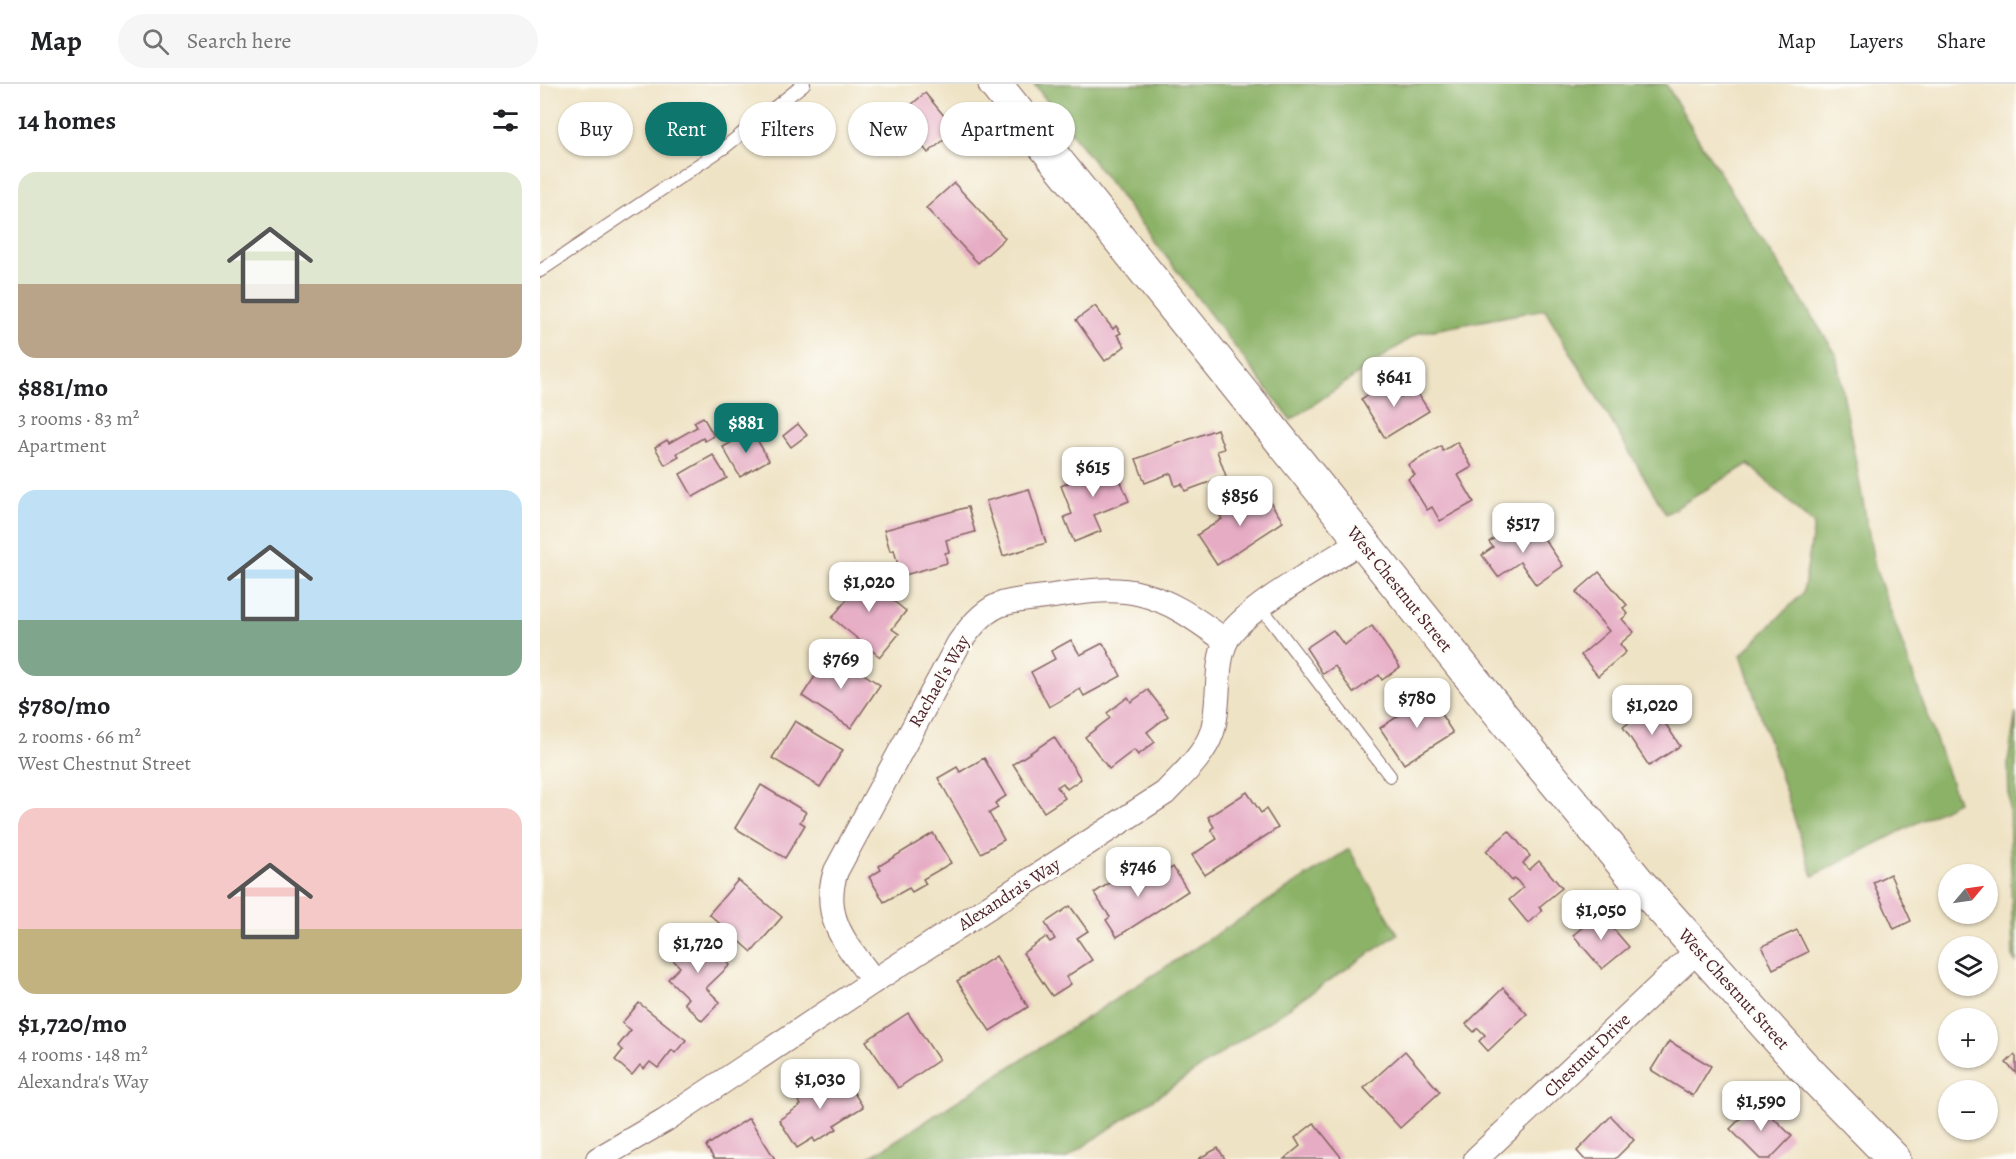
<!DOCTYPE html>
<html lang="en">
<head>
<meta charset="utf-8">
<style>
	body { margin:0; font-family:Alegreya,serif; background:#f6f6f6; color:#202124; height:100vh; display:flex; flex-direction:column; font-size:22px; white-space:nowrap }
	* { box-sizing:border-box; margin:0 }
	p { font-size:20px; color:#757577 }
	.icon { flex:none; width:33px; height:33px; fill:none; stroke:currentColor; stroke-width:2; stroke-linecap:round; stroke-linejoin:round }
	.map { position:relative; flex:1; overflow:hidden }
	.sheet { display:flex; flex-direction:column; background:#fff; width:540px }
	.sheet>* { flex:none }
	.top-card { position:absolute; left:18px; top:18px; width:570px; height:54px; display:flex; gap:12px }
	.needle { width:39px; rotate:61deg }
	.controls { position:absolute; left:1398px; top:780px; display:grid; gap:12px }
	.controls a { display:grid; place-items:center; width:60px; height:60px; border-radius:50%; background:#fff; box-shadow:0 2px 4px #0004; font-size:30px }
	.price { position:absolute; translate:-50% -51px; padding:0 14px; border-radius:12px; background:#fff; color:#222; font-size:20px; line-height:39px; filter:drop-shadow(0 2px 3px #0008) }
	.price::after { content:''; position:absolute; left:50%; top:36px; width:18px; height:14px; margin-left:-9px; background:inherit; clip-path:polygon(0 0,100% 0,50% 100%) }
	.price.on { background:#0f766e; color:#fff }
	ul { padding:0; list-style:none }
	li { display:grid; align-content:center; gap:12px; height:318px; padding:0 18px }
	li span { display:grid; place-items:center; height:186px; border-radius:18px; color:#555 }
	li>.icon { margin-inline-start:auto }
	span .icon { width:108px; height:108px; fill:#fffc; stroke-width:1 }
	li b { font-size:26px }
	h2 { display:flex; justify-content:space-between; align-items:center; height:72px; padding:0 18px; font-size:26px }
	.pill { padding:0 21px; border-radius:27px; background:#fff; box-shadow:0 2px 4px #0004; font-size:21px; line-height:54px }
	.pill.on { background:#0f766e; color:#fff }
	header { display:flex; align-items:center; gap:36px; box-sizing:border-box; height:84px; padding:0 30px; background:#fff; border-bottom:2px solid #e0e0e0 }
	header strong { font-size:28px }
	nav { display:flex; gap:33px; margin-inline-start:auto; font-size:21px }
	.search { width:420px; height:54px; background:#f6f6f6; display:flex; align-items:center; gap:15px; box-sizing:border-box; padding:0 21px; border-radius:33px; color:#757577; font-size:22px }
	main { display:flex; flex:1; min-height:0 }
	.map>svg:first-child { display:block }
	.forest { fill:#8cb268; stroke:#6b684a; stroke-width:1.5 }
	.building { fill:#e6acc4 }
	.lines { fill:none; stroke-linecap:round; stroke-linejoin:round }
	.service-casing { stroke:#846461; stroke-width:14 }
	.minor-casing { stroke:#846461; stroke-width:26 }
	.secondary-casing { stroke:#846461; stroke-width:35 }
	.service { stroke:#fff; stroke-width:12 }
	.minor { stroke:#fff; stroke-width:24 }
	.secondary { stroke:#fff; stroke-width:33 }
	.labels { text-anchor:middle; stroke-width:4.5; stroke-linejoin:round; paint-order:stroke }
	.street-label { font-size:18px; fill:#4a1f2b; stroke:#fdfcf7 }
</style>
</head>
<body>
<header>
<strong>Map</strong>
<div class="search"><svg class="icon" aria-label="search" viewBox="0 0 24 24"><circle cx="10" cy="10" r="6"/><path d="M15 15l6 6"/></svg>Search here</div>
<nav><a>Map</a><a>Layers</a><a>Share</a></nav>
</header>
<main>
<section class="sheet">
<h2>14 homes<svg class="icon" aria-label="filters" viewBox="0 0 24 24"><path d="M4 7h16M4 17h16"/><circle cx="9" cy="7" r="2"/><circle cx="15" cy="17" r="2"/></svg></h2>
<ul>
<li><span style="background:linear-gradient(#dfe7d0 60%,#b9a48a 0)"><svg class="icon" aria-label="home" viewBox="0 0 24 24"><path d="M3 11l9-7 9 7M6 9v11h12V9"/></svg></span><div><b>$881/mo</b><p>3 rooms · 83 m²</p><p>Apartment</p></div></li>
<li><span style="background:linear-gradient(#bfe0f5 70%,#7fa58c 0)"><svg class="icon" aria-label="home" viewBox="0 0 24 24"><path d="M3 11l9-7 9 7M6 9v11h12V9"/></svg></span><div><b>$780/mo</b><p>2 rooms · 66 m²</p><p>West Chestnut Street</p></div></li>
<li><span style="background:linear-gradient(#f6c9c9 65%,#c2b280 0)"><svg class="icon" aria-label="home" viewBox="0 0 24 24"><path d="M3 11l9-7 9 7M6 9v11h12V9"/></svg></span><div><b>$1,720/mo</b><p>4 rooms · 148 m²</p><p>Alexandra's Way</p></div></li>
</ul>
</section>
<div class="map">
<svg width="1476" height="1075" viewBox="0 0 1476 1075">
	<rect width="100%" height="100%" fill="#fdfcf7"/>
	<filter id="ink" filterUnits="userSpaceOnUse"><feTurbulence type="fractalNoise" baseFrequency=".0167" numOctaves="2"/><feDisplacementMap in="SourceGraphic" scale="12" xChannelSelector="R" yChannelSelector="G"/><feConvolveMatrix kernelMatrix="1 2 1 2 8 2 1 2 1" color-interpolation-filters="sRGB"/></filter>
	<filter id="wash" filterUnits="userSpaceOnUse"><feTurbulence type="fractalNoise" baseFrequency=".008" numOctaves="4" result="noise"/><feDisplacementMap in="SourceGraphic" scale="24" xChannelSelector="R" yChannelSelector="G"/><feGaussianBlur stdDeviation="1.35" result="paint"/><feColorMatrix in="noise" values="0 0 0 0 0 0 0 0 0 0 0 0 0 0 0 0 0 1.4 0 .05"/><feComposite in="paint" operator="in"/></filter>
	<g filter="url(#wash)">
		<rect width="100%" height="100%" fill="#efe3c5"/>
		<g class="forest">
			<path d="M494,0H1126L1160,58L1296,270L1335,483L1418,718L1273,792L1201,571L1263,509L1274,441L1208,380L1126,430L1005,225L878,249L751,336Z"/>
			<path d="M1476,629V879L1473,875L1468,677Z"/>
			<path d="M809,765L858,850L525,1075H327Z"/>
		</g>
		<g id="blocks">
			<g class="building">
				<path d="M385,9L416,46L388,69L376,54L364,64L351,48L362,39L357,33Z"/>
				<path d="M414,99L465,154L438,179L386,124Z"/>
				<path d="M555,222L573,245L576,242L581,249L577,251L585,262L565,277L536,236Z"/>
				<path d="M852,297L862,313L875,305L889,327L845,354L821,315Z"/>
				<path d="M163,333L174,352L165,357L163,354L137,369L139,373L125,381L115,363L127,356L129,359L157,343L154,338Z"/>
				<path d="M258,340L267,351L251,363L243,352Z"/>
				<path d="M677,345L684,365L677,367L686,392L645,407L642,400L635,402L631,389L605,399L596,375Z"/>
				<path d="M207,350L209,355L215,352L229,376L200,393L183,363Z"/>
				<path d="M917,358L932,383L918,391L934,418L900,437L892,423L887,426L868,395L875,391L868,381L901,362L903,367Z"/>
				<path d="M173,371L187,394L153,413L140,390Z"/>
				<path d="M571,374L589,417L554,431L561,447L534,458L524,433L532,430L521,402L551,389L549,383Z"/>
				<path d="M489,405L506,459L463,472L446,417Z"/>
				<path d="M722,405L743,438L677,481L657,451L682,435L680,432Z"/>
				<path d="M428,423L435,448L406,456L409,468L405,469L407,479L361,492L354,466L350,467L344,446Z"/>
				<path d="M994,440L1023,482L996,501L980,478L958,493L942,471L953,463L949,458L967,446L973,454Z"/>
				<path d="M313,486L324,495L328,490L348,506L345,510L366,527L352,545L359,550L340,573L292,534L312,509L301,501Z"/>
				<path d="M1059,488L1087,521L1083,524L1088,530L1082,535L1094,548L1080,560L1086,568L1058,592L1041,571L1069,547L1036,508Z"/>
				<path d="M832,542L860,583L842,596L839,591L813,609L795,582L783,590L766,564L793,546L804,561Z"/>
				<path d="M531,556L540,571L563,559L581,592L544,612L540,605L509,623L491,588L515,575L511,567Z"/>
				<path d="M291,568L340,601L311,644L262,612Z"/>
				<path d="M608,606L628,632L607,648L615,658L598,671L594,666L569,685L545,653L570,634L567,629L588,613L591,618Z"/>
				<path d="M887,608L913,649L864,680L840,644L872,623L870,619Z"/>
				<path d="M1114,622L1140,662L1109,682L1083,643Z"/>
				<path d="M255,637L303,666L280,703L232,674Z"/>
				<path d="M514,653L541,695L527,705L523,699L517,703L525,714L504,728L473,680Z"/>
				<path d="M444,674L466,712L455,719L458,724L449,729L464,756L441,769L398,694L417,683L420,688Z"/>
				<path d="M221,701L266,728L260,738L265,741L245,774L195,744Z"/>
				<path d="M707,708L721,729L726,725L738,744L665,791L652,771L677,755L671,745L674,743L668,733Z"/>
				<path d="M969,747L990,772L983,779L989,786L999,777L1022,804L999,823L1002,827L988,839L969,816L983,804L975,794L972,797L946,767Z"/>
				<path d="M393,749L411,779L383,795L386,800L372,808L369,804L344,818L329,793L341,786L339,782Z"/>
				<path d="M633,783L648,807L577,853L566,836L570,833L554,809L591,785L597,794L602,791L607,800Z"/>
				<path d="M1350,790L1371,837L1354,845L1333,798Z"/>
				<path d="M198,796L242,833L212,868L169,830Z"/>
				<path d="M530,822L548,847L537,854L552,876L526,893L531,900L512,912L483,869L506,853L510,858L515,855L505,839Z"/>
				<path d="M1060,829L1089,863L1062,885L1033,851Z"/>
				<path d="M155,845L190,881L166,904L180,918L162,937L144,919L148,914L128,895L140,883L133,876L144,864L140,860Z"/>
				<path d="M1257,846L1268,868L1233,885L1222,862Z"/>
				<path d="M456,872L488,923L450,947L417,897Z"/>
				<path d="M963,904L987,930L948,967L939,957L945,951L938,944L934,948L926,940Z"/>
				<path d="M99,919L146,956L135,969L132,966L118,984L110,978L104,985L100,981L92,991L75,976L83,966L78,962L91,946L82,939Z"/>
				<path d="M368,929L399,976L358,1004L326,957Z"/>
				<path d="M1129,957L1171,982L1153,1012L1111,986Z"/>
				<path d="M865,967L900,1008L860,1044L824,1004Z"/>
				<path d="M1474,971L1476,973V989L1466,979Z"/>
				<path d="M301,988L323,1023L294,1041L297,1045L275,1058L273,1054L257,1064L239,1036L261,1021L253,1009L272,997L276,1004Z"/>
				<path d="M1217,1018L1252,1052L1230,1075H1220L1190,1045Z"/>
				<path d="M1071,1032L1094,1056L1075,1075H1044L1037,1067Z"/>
				<path d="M209,1034L235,1075H174L166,1062Z"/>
				<path d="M774,1039L801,1073L799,1075H744L760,1062L755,1054Z"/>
				<path d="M678,1064L685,1075H658Z"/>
			</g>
		</g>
	</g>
	<g filter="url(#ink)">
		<use href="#blocks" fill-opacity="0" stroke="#846461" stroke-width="1.5"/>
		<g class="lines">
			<defs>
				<g id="service">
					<path d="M0,187L185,63L264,0"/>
					<path d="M720,522L850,692"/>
				</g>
				<g id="minor">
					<path d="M334,897C307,861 280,834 296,787L419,559C430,544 441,529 459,521C473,516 490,515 505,513C536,509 570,502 601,510C634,518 659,538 686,557"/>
					<path d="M58,1075L125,1036L334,897L625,709C642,691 664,672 672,648C681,620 674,583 686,557C698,528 792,476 822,457"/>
					<path d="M936,1075L1158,866"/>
				</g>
				<path id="secondary" d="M455,0L999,678L1099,799L1260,979L1354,1075"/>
			</defs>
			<use href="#service" class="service-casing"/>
			<use href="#minor" class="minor-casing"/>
			<use href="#secondary" class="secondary-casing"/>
			<use href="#service" class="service"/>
			<use href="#minor" class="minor"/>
			<use href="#secondary" class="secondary"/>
		</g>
	</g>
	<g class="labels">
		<g class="street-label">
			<text transform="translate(860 505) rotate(51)" y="6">West Chestnut Street</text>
			<text transform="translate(399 597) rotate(-60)" y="6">Rachael's Way</text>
			<text transform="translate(469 810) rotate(-33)" y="6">Alexandra's Way</text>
			<text transform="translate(1194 905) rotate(48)" y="6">West Chestnut Street</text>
			<text transform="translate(1047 971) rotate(-44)" y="6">Chestnut Drive</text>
		</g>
	</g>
</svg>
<div class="controls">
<a><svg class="needle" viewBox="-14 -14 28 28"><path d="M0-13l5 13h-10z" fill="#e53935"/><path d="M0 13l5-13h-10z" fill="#757577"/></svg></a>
<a><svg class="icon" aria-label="layers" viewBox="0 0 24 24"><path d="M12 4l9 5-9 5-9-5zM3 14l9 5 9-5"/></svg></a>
<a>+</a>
<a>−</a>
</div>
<b class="price" style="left:854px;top:324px">$641</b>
<b class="price on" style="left:206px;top:370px">$881</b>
<b class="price" style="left:553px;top:414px">$615</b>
<b class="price" style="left:700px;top:443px">$856</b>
<b class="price" style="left:983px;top:470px">$517</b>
<b class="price" style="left:329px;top:529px">$1,020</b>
<b class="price" style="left:301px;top:606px">$769</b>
<b class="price" style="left:877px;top:645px">$780</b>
<b class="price" style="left:1112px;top:652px">$1,020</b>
<b class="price" style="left:598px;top:814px">$746</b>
<b class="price" style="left:1061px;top:857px">$1,050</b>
<b class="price" style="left:158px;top:890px">$1,720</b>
<b class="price" style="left:280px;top:1026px">$1,030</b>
<b class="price" style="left:1221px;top:1048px">$1,590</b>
<div class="top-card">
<a class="pill">Buy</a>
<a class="pill on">Rent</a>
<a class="pill">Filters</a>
<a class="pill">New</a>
<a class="pill">Apartment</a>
</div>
</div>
</main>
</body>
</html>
